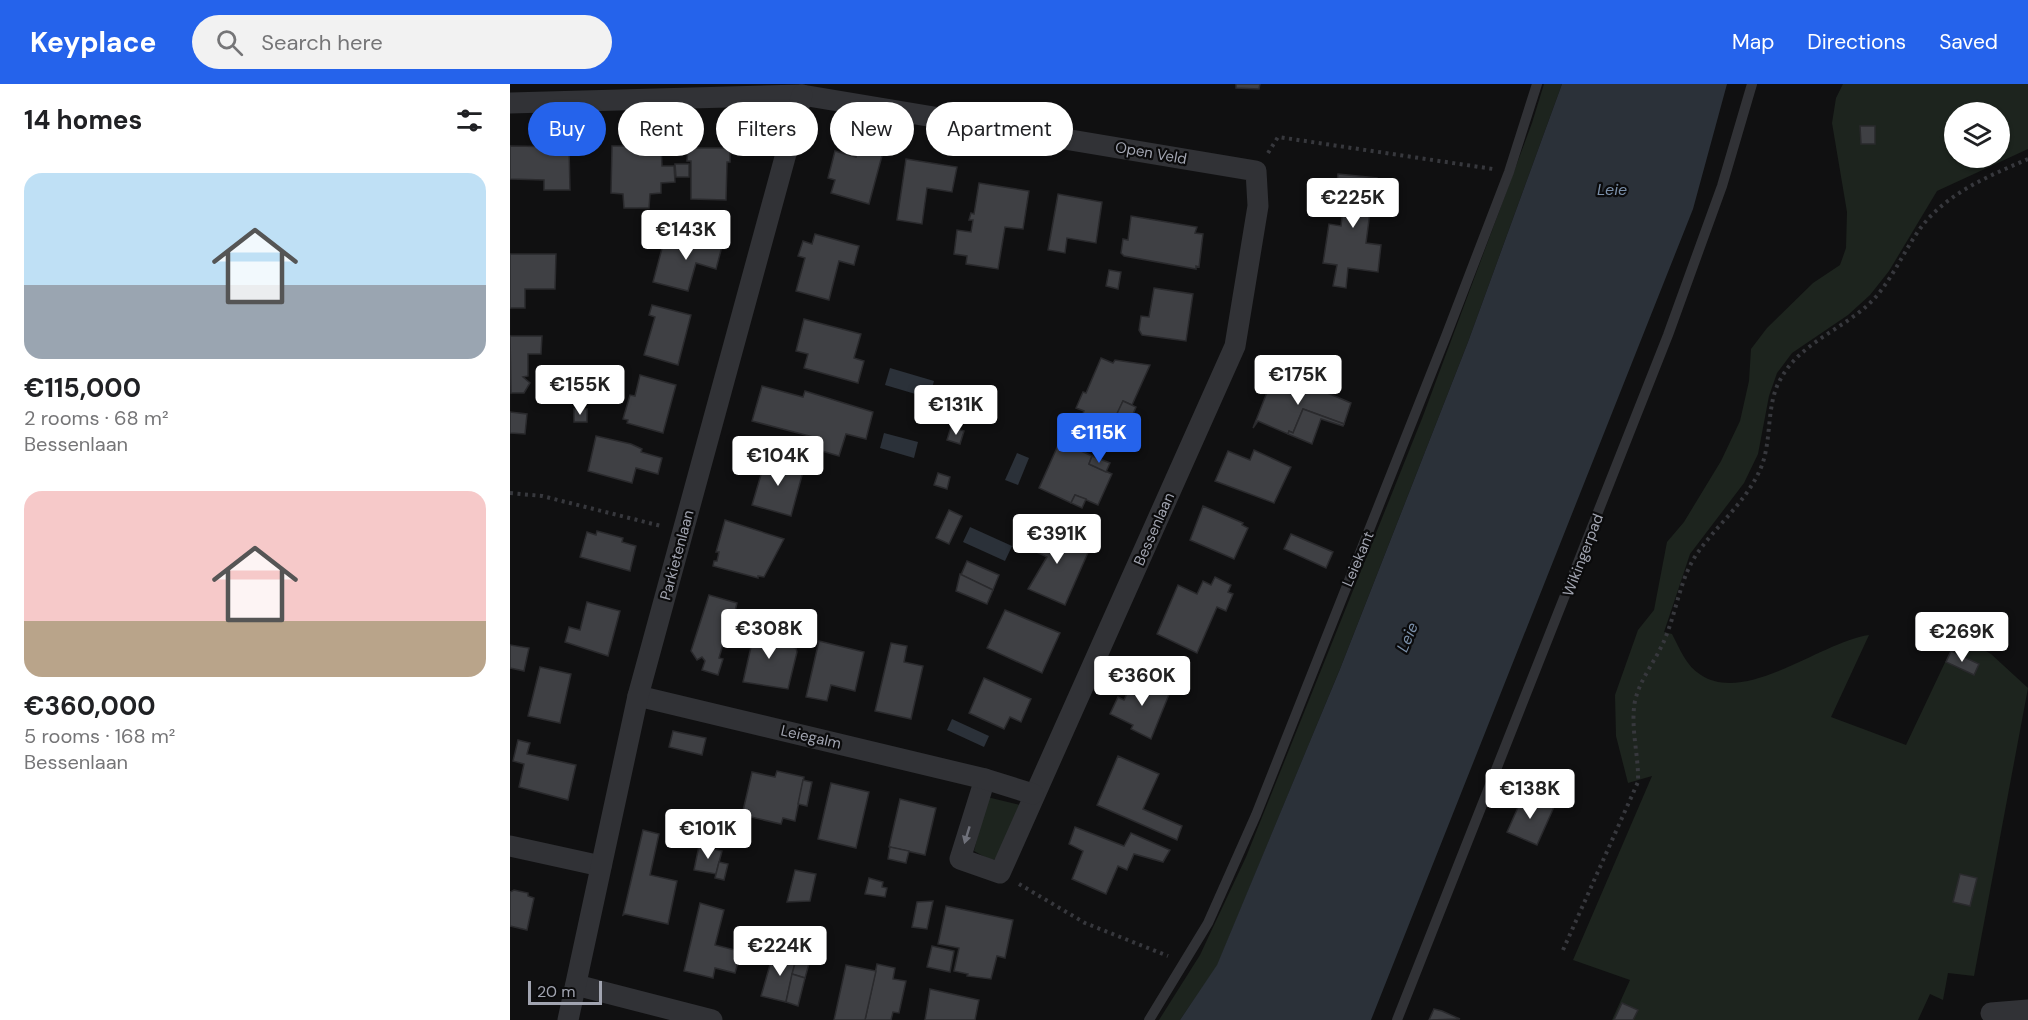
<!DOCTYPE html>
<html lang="en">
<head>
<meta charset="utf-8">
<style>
	body { margin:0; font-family:"DM Sans",sans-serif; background:#f2f2f2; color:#202124; height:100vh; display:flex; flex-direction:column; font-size:22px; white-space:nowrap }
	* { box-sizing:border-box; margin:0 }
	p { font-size:20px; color:#757577 }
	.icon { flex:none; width:33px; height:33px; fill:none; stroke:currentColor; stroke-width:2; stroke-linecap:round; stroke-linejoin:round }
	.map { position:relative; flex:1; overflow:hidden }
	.panel { display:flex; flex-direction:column; background:#fff; width:510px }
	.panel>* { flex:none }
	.guide { position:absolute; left:18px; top:18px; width:570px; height:54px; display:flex; gap:12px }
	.buttons { position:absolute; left:1434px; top:18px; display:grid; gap:12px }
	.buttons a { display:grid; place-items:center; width:66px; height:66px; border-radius:50%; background:#fff; box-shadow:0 2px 4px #0004; font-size:30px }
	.scale { position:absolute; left:18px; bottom:15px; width:74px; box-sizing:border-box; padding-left:6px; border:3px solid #a2a5b1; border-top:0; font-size:16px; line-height:21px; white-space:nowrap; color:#a2a5b1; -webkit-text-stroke:4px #0b0b0c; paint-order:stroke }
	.price { position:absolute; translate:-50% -51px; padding:0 14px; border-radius:6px; background:#fff; color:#222; font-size:20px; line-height:39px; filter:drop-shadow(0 2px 3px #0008) }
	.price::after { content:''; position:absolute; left:50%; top:36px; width:18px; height:14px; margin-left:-9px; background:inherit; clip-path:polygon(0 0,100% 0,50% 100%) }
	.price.active { background:#2563eb; color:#fff }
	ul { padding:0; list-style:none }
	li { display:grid; align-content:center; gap:12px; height:318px; padding:0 24px }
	li span { display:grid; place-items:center; height:186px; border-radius:18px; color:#555 }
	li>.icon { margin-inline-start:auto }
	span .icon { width:108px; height:108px; fill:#fffc; stroke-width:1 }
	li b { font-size:26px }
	h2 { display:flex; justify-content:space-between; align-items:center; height:72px; padding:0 24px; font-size:26px }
	.tag { padding:0 21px; border-radius:27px; background:#fff; box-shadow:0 2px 4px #0004; font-size:21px; line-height:54px }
	.tag.active { background:#2563eb; color:#fff }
	header { display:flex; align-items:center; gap:36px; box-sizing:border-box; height:84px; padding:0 30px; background:#2563eb; color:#fff }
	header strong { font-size:28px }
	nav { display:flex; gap:33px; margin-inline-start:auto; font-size:21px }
	.search { width:420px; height:54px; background:#f2f2f2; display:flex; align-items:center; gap:15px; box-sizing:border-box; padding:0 21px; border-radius:33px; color:#757577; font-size:22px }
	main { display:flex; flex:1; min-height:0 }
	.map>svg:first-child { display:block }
	.green { fill:#1d241e; fill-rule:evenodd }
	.water { fill:#2b3139 }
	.building { fill:#3f4044; stroke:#2a2a2d; stroke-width:1.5 }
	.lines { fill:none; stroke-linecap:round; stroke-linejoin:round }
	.path { stroke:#37383d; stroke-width:4; stroke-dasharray:3 4.5; stroke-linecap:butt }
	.service { stroke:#313236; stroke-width:10 }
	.minor { stroke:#313236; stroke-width:21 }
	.oneway { fill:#6f717a }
	.labels { text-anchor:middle; stroke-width:4.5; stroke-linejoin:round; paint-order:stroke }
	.street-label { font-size:15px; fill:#a2a5b1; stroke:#0b0b0c }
	.water-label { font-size:16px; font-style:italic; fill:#7b90aa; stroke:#0b0b0c }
</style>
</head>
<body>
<header>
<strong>Keyplace</strong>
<div class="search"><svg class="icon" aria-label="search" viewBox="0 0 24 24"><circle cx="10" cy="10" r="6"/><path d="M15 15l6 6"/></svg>Search here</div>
<nav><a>Map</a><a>Directions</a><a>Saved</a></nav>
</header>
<main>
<section class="panel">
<h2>14 homes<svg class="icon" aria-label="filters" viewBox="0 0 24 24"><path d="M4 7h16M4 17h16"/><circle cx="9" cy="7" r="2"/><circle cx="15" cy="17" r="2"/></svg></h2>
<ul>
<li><span style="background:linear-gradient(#bfe0f5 60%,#9aa5b1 0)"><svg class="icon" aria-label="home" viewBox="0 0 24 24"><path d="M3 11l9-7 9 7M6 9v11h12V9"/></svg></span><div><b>€115,000</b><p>2 rooms · 68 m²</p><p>Bessenlaan</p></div></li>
<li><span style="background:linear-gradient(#f6c9c9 70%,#b9a48a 0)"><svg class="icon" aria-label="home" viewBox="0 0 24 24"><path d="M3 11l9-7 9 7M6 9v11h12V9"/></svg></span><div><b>€360,000</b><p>5 rooms · 168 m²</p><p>Bessenlaan</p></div></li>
</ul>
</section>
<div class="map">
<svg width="1518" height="936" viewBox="0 0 1518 936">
	<rect width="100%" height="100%" fill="#101011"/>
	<g class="green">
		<path d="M1034,0H1052L958,258L830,585L707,882L670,936H649L690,871L736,773L913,332L1022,39Z"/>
		<path d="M1333,0H1518V65L1427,107L1379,187L1360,211L1338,231L1282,269L1267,289L1259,312L1248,370L1234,399L1180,470L1154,548L1162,550C1170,565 1176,582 1191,591C1236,621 1313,557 1359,551L1321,633L1396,661L1448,551L1481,570L1518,604L1464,892L1438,889L1433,916L1420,910L1408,936H1102L1120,896L1063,876L1142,692L1118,699L1106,652L1105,611L1128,546L1144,526L1157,458L1174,438L1211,377L1230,337L1239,297L1241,265L1257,244L1303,199L1330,181L1336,164L1337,128L1322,39L1326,14ZM1444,28H1490V74H1444Z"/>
		<path d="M477,713L510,721L486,774L482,777L464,767Z"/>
	</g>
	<g class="water">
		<path d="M1052,0H1217L1183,125L861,936H670L707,881L830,585L958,258Z"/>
		<path d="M380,284L424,297L419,314L375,301Z"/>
		<path d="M374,349L408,358L404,374L370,364Z"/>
		<path d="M507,369L519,374L508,401L495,396Z"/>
		<path d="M460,443L502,462L495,477L453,458Z"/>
		<path d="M442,635L479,652L474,663L437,646Z"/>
	</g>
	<g class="building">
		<path d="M726,0H750L749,5L726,4Z"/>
		<path d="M1350,42H1365V60H1351Z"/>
		<path d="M335,57L350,62L346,73L332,69Z"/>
		<path d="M0,62L59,63L60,106H34V96L0,95Z"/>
		<path d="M102,62H151L152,82H164L165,98L151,99V109L140,110L139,124H114L113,110L101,109Z"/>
		<path d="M350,62L373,68L359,120L321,109L325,96L318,94L325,67L346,73Z"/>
		<path d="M178,64H220V78H217L216,116L181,115V77H177Z"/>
		<path d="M396,75L447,83L442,108L417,104L412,140L387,136Z"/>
		<path d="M165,80H179V93H166Z"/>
		<path d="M828,90L867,94L865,120H861L856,159L871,161L868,188L838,184L836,204L823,202L827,181L813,179L819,140L831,142L834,116L825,114Z"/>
		<path d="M469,99L519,107L513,145L495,143L488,185L456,180L457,172L444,170L447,146L461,148L463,136H459L461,129L464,130Z"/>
		<path d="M548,110L592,118L586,159L557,154L555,169L538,166Z"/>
		<path d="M621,132L687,143L685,149L693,150L689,183L686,182V185L614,172L611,169L613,155L618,156Z"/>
		<path d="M305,150L349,162L344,181L329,177L319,216L286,207L295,174L288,172L293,157L302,160Z"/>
		<path d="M214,155L206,185L186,179L178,207L143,198L154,157Z"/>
		<path d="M0,170H46L45,205H15V224H0Z"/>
		<path d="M599,186L611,188L608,205L596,202Z"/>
		<path d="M644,204L683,210L676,257L632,251L629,246L631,232L639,233Z"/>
		<path d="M142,221L181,231L168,281L134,271L145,233L139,231Z"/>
		<path d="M294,235L351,250L344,274L354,277L348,299L294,284L298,270L286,267Z"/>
		<path d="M0,252H32L31,270H18V292L13,293L20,299L14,309H1Z"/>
		<path d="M591,274L603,279L605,276L640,281L622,321L613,317L601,344L572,332L574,327L566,324L573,308L576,309Z"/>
		<path d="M130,291L166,301L153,349L117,339L118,336L113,335L120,311L125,312Z"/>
		<path d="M763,293L804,309L810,297L808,305L841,319L834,340L793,325L783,349L779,347L778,350L748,337L743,344Z"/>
		<path d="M252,302L293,313L295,307L363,328L356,355L336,350L329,372L305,365L307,354L242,337Z"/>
		<path d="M613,317L626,323L616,346L602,340Z"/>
		<rect x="64" y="325" width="13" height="13"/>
		<path d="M793,325L834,340L833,342L811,335L802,360L778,350L779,347L783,349Z"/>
		<path d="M0,328L17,330L15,350L0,349Z"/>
		<path d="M441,343L454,347L450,360L437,356Z"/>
		<path d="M86,352L121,360L132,365L131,368L152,374L148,390L126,384L122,399L78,387Z"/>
		<path d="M550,357L582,372L579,380L602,390L588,421L565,411L561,419L529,404Z"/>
		<path d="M744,366L781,383L764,419L705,397L718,367L740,376Z"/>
		<path d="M582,372L600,379L596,388L579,380Z"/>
		<path d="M256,374L294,384L281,432L242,421Z"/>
		<path d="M428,389L440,393L437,405L424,401Z"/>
		<path d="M565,411L576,415L572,424L561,419Z"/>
		<path d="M693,422L733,439L732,441L738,444L724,475L680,456Z"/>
		<path d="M439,426L452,432L439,460L426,454Z"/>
		<path d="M215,436L274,455L254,493L248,492V494L203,482L204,477H207L209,468H206Z"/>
		<path d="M530,442L580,464L555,521L518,505L537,473L520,465Z"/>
		<path d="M87,447L113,454L112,458L126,462L120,487L70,473L77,448L86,451Z"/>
		<path d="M781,450L823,468L816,484L774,465Z"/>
		<path d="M457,477L489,491L483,506L451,491Z"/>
		<path d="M450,490L483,506L477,520L446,507Z"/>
		<path d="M705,493L721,501L718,508L723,510L716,527L707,523L687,569L647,550L668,501L687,510L693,497L701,501Z"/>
		<path d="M199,511L227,519L217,561L213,560L209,574L213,575L208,591L192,586L195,577L192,573L187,576L181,567Z"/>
		<path d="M77,518L110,527L98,572L55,558L59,543L70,546Z"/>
		<path d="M495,526L550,549L532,589L477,564Z"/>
		<path d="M246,541L267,546L264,559L286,564L287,568L278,605L233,598Z"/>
		<path d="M309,557L354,568L345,607L321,601L317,617L296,613Z"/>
		<path d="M381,559L397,562L394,578L413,582L401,635L365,627Z"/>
		<path d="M0,561L19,564L14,587L0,584Z"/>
		<path d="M1441,567L1469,580L1464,591L1436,578Z"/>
		<path d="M639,582L678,600L674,610L635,593Z"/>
		<path d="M30,583L61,590L50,639L18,632Z"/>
		<path d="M625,592L660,608L641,655L621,645L623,641L600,630L608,613L614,616Z"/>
		<path d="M474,594L521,615L511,638L500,633L494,645L459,629Z"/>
		<path d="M163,647L196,654L192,671L159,663Z"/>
		<path d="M8,656L20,659L17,670L66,681L58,716L9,703L14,680L3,677Z"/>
		<path d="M608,672L649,690L633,725L672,742L667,756L587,721Z"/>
		<path d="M267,687L294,693L285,737L273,734L271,740L232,731L242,688L265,693Z"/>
		<path d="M293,696L302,698L297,722L288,720Z"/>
		<path d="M321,699L359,708L346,764L308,755Z"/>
		<path d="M1014,710L1044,723L1027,761L997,748Z"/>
		<path d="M390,715L426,724L415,771L379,763Z"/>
		<path d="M565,743L614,762L621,749L660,766L653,778L624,770L617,786L608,782L596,810L562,795L573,767L559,760Z"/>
		<path d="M133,746L149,750L140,791L167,797L158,840L115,830L113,831Z"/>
		<path d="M189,762L212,767L206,790L184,786Z"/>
		<path d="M380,763L399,767L396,779L378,775Z"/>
		<path d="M209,778L218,780L214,796L205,794Z"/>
		<path d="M285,786L306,790L300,817L277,818Z"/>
		<path d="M1450,790L1467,794L1460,822L1443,818Z"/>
		<path d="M359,794L373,798L372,803L377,804L375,813L355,810Z"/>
		<path d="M4,806L18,809V812L24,814L17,846L0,842V808Z"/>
		<path d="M423,817L417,845L402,843L407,818Z"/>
		<path d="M190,819L214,826L205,861L225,866L224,874L229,875L225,889L205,884L203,894L174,887Z"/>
		<path d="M436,822L503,836L495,874L487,872L481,895L457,892L458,890L444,887L449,864L428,860Z"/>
		<path d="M257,846L270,849L264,869L251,865Z"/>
		<path d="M422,862L444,867L440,888L417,883Z"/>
		<path d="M273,865L287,870L276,918L251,912L262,874L270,876Z"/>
		<path d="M287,872L300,876L295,894L282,890Z"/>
		<path d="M367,880L385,884L383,895L396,897L389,929L383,928L381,936H355Z"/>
		<path d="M336,881L366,887L355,936H324Z"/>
		<path d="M282,890L295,894L288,922L276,918Z"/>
		<path d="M420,905L469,916L465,936H415Z"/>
		<path d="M1112,919L1128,926L1123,936H1104Z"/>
		<path d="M924,925L932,927L950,935L919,936Z"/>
	</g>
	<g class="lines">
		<g class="path">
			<path d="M758,69L768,53L983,85"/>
			<path d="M0,409L32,412L151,442"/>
			<path d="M509,800L575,839L658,872"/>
			<path d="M1053,866L1128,698C1129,672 1120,643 1125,617C1130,594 1148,574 1156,552C1167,525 1170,496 1186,471C1205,443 1234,420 1249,388C1263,360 1255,323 1270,296C1290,258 1333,246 1362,217C1383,195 1394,166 1412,142C1439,108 1479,92 1518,75"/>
		</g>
		<g class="service">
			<path d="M639,936L698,839L746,731L936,252L999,88L1027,0"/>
			<path d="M887,936L1158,251L1212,102L1242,0"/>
		</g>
		<g class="minor">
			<path d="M0,19L292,11L746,87L748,122L725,262L490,789L450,775L475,695"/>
			<path d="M128,612L475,695L523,710"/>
			<path d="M0,762L91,782"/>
			<path d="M66,901L202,936"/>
			<path d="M1481,929L1518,926"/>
			<path d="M58,936L128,612L292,11"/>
		</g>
	</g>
	<defs><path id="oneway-solid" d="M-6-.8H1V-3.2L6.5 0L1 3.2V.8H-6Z" transform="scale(1.5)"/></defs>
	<use class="oneway" href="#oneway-solid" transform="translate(457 751) rotate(107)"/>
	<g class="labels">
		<g class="street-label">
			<text transform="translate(641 69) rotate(10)" y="5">Open Veld</text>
			<text transform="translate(644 445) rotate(-66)" y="5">Bessenlaan</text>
			<text transform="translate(167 471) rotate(-75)" y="5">Parkietenlaan</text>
			<text transform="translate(1073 471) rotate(-69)" y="5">Wikingerpad</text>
			<text transform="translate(848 475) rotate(-67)" y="5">Leiekant</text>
			<text transform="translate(301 653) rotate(13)" y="5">Leiegalm</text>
		</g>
		<g class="water-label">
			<text x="1102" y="111">Leie</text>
			<text transform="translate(897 553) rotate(-67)" y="6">Leie</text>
		</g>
	</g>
</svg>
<div class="buttons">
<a><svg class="icon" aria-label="layers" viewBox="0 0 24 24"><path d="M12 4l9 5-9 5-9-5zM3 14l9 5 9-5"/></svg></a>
</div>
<div class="scale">20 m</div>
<b class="price" style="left:843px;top:145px">€225K</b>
<b class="price" style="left:176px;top:177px">€143K</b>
<b class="price" style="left:788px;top:322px">€175K</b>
<b class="price" style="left:70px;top:332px">€155K</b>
<b class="price" style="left:446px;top:352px">€131K</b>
<b class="price active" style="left:589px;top:380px">€115K</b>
<b class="price" style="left:268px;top:403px">€104K</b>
<b class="price" style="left:547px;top:481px">€391K</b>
<b class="price" style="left:259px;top:576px">€308K</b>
<b class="price" style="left:1452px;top:579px">€269K</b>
<b class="price" style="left:632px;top:623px">€360K</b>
<b class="price" style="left:1020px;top:736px">€138K</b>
<b class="price" style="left:198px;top:776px">€101K</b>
<b class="price" style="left:270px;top:893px">€224K</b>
<div class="guide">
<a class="tag active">Buy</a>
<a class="tag">Rent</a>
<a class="tag">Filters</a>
<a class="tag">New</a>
<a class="tag">Apartment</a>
</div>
</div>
</main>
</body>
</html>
